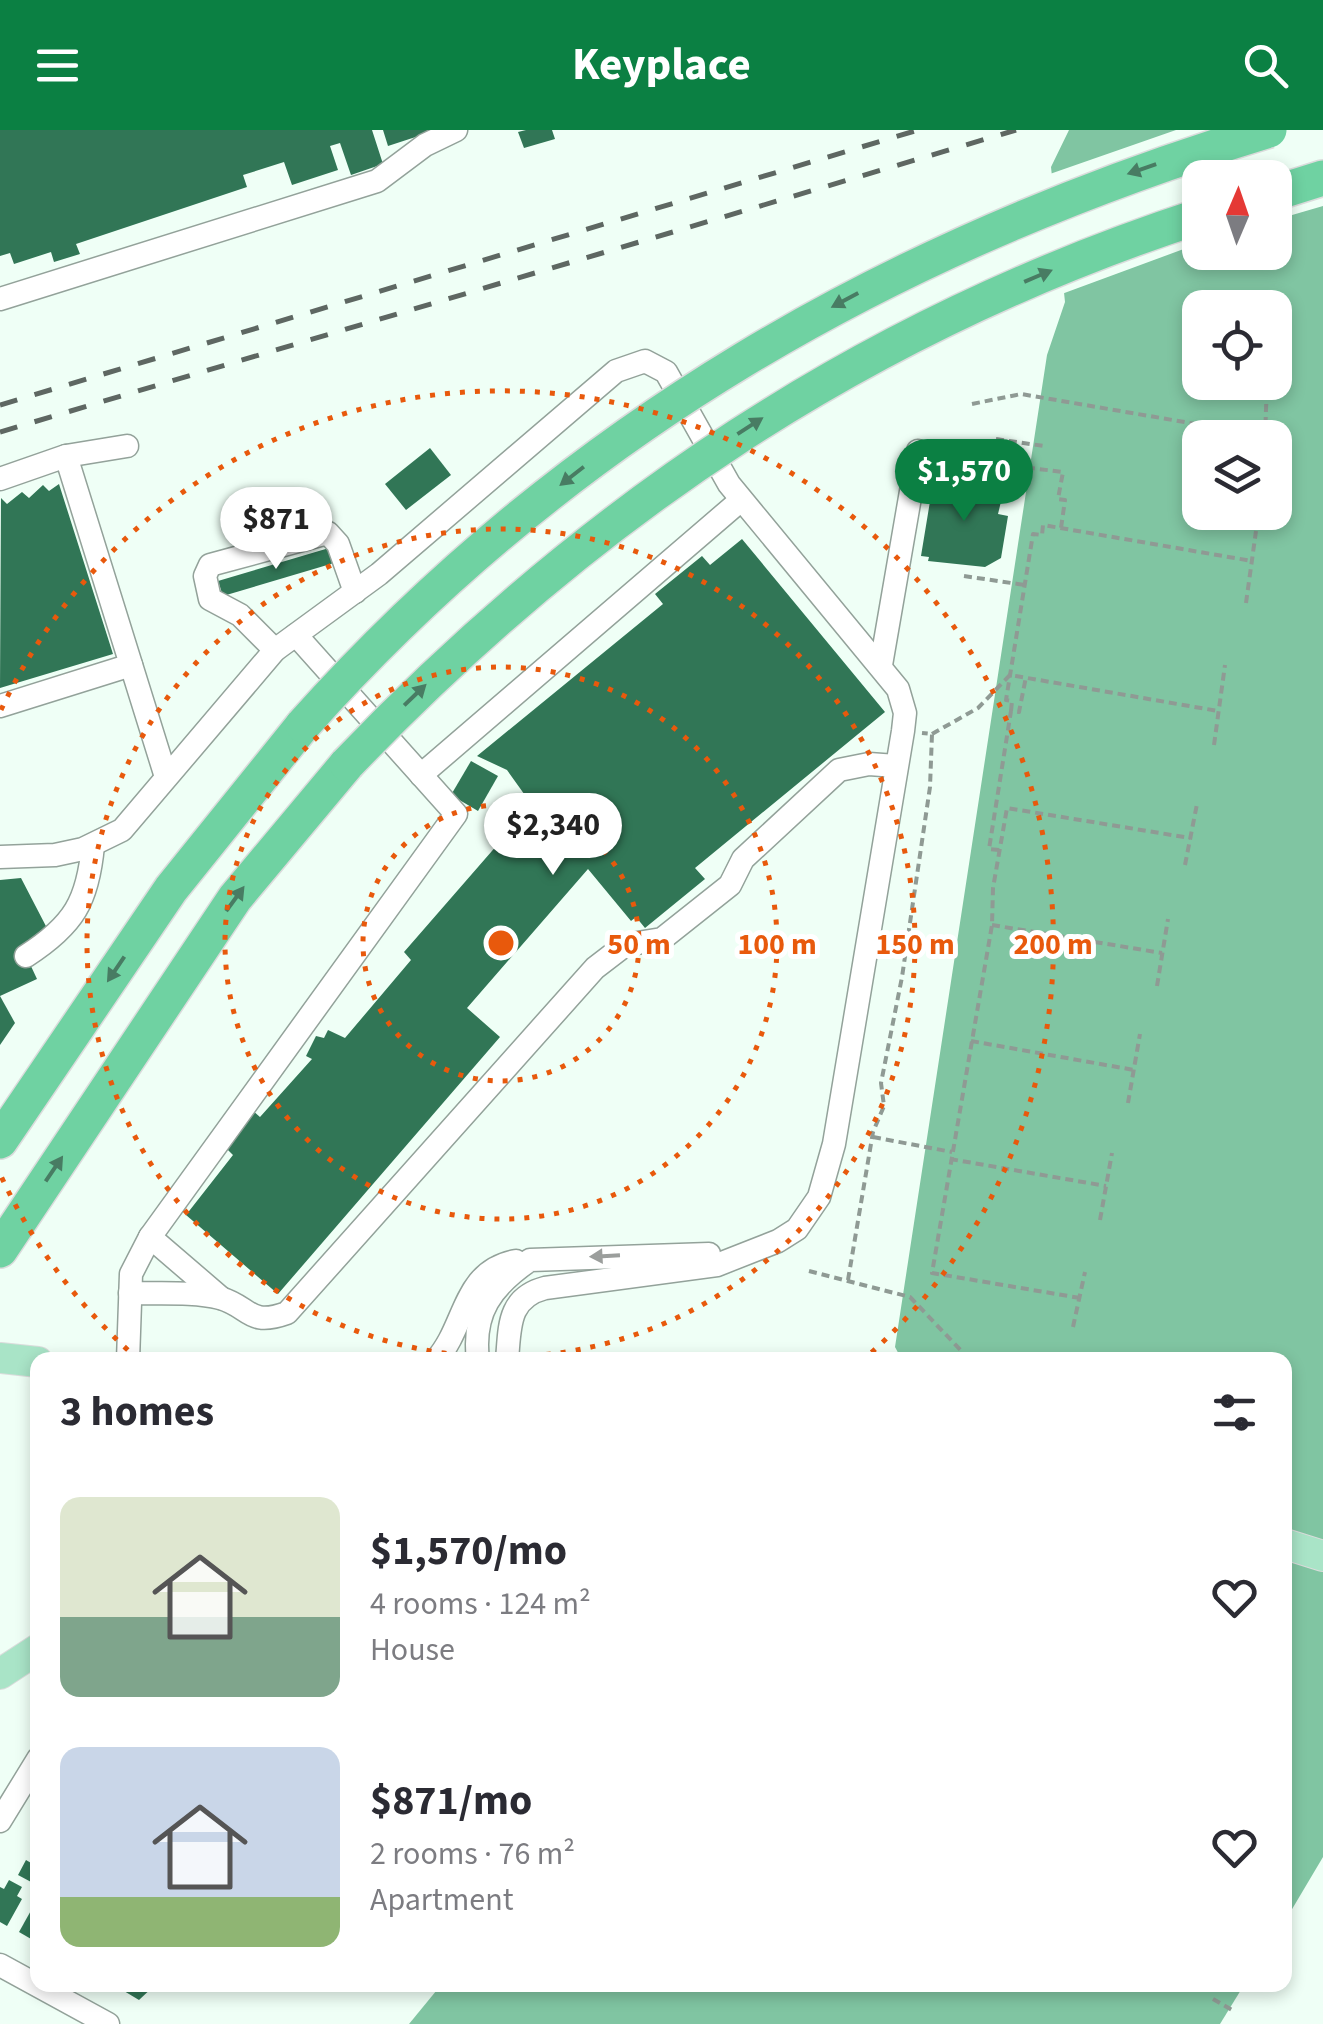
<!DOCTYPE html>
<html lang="en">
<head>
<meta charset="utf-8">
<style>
	body { margin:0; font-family:"Source Sans 3",sans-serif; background:#f2f2f3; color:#2b2b33; height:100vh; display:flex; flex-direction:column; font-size:38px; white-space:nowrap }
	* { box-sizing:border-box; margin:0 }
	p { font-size:32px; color:#7c7c81 }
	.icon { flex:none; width:55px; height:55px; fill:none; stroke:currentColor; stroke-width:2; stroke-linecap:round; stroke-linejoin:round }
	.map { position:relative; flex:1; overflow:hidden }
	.panel { position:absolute; left:30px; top:1222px; width:1262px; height:640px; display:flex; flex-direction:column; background:#fff; border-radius:20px; box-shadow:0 5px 15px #0003 }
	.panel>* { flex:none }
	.needle { width:65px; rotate:2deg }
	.controls { position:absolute; left:1182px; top:30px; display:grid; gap:20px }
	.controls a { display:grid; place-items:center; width:110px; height:110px; border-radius:20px; background:#fff; box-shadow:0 5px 15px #0003; font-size:50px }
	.price { position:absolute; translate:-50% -85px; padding:0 22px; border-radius:35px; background:#fff; color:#222; font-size:32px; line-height:65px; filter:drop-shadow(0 2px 5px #0008) }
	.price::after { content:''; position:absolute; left:50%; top:60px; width:30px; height:22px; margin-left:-15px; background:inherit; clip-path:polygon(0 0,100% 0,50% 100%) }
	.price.active { background:#0b8043; color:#fff }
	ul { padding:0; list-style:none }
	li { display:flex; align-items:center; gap:30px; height:250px; padding:0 30px }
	li span { display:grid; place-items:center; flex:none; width:280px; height:200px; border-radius:20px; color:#555 }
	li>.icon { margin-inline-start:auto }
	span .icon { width:120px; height:120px; fill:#fffc; stroke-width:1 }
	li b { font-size:42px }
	h2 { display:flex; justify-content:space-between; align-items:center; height:120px; padding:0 30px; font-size:42px }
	header { display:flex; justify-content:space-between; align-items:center; height:130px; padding:0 30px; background:#0b8043; color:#fff; font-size:45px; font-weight:700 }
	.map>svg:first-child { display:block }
	.water { fill:#80c5a2; fill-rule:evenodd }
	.pier { fill:#effff6 }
	.building { fill:#317656 }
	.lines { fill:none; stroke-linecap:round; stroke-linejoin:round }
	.minor-casing { stroke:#93a29a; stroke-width:25 }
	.major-casing { stroke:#dbdcdc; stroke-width:32 }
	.highway-casing { stroke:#dbdcdc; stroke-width:38 }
	.path { stroke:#8f9a94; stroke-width:4; stroke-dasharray:8 5; stroke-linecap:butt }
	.minor { stroke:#fff; stroke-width:22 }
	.major { stroke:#a9e4c7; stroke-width:30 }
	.highway { stroke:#6fd2a2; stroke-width:35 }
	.rail { stroke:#5e6762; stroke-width:5; stroke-dasharray:18 18; stroke-linecap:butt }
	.highway-bridge-casing { stroke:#dbdcdc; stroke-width:38; stroke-linecap:butt }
	.highway-bridge { stroke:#6fd2a2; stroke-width:35 }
	.oneway { fill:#487c63 }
	.oneway2 { fill:#9b9e9c }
	.ring { fill:none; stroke:#e8590c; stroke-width:5; stroke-dasharray:5 10 }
	.centre { fill:#e8590c; stroke:#fff; stroke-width:5 }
	.ring-label { font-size:30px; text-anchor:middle; font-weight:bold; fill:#e8590c; stroke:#fff; stroke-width:10; stroke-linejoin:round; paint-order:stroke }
</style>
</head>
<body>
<header><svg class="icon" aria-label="menu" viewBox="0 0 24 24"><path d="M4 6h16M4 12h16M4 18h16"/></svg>Keyplace<svg class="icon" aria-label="search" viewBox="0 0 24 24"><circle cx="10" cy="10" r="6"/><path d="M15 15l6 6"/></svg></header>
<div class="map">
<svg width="1323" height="1894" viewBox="0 0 1323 1894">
	<rect width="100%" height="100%" fill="#effff6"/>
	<g class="water">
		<path d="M1069,0H1323V1727L1285,1791V1230H902L895,1217L1047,225L1065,172L1051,37ZM1200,48H1275V122H1200ZM1200,178H1275V252H1200ZM1200,308H1275V382H1200Z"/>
		<path d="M441,1855H1244L1220,1894H409Z"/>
	</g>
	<path class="pier" d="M1176,0H1323V76L1275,90V48H1200V113L1059,165L1047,45Z"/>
	<g class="building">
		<path d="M0,0H372L383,34L351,45L340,13L330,16L338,40L292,55L284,32L243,45L247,57L76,114L80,124L54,132L51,122L14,134L10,123L0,126Z"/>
		<path d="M383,0H433L434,1L388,16Z"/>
		<path d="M526,0H552L555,9L524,18L518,2Z"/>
		<path d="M430,318L451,345L406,380L385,354Z"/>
		<path d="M934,347L1004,359L998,384L1008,386L1001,428L985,437L928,431L929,427L921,426Z"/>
		<path d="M59,354L113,524L0,558L1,368L7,374L22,362L29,368L43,355L49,361Z"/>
		<path d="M742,409L885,582L695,738L705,749L645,798L636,787L631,791L588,739L467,878L500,907L278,1164L186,1085L233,1025L222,1014L252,980L260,987L312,929L306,926L316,906L324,908L328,900L345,908L411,830L404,822L532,675L507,640L477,626L663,474L655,464L702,426L710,435Z"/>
		<path d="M329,418L334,433L223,466L218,451Z"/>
		<path d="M471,631L498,646L478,681L451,665Z"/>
		<path d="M21,748L49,802L22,817L37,849L0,866V750Z"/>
		<path d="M0,866L15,893L0,915Z"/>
		<path d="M26,1730L38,1737L33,1753L18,1745Z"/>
		<path d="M9,1750L22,1757L17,1766L22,1769L7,1796L0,1792V1757L4,1759Z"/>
		<path d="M38,1768V1813L19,1802Z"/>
		<path d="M121,1855H155L139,1870L119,1858Z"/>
	</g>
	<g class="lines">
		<defs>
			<g id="minor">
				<path d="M0,169L377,51L425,15L456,0"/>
				<path d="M66,326L127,316"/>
				<path d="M0,349L66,326L166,647"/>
				<path d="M275,520L240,485L210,469L205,446L210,435L328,403L338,414L355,462"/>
				<path d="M881,535L918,321"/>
				<path d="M0,576L131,535"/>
				<path d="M421,645L741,370"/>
				<path d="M0,727L55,725L83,719L122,700L275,520L379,444L616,241L645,231L666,242L729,354L898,559L905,583L903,601L834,1014L819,1067L797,1099L778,1111L717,1135L545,1158C507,1168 510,1198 507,1230"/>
				<path d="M26,826C74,795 88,771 93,715"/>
				<path d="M150,1107L456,684L296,505"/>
				<path d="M130,1163C157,1164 193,1161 220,1168C251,1177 248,1197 287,1183L595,838L625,815L662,809L730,755L743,729L839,640L869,634L896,636"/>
				<path d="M128,1230L131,1144L150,1107L221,1168"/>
				<path d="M436,1230C467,1195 462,1141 516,1131"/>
				<path d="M478,1230C472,1182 492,1156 530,1130L709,1124"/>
				<path d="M0,1691L38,1629"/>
				<path d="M0,1835L108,1894"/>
			</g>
			<g id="major">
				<path d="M0,1228L38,1232"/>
				<path d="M1285,1414L1323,1426"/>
				<path d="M0,1544L38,1519"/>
			</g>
			<g id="highway">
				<path d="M1275,63L1323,48"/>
				<path d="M0,1011L171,759L303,595"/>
				<path d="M0,1120L235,768L347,634"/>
			</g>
		</defs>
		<use href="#minor" class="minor-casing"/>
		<use href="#major" class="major-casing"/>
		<use href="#highway" class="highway-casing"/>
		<g class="path">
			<path d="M972,274L1021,264L1266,306"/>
			<path d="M1265,308L1267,252"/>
			<path d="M996,309L1044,316"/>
			<path d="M1014,336L1063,342L1058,369L1065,370L1061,398"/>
			<path d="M964,446L1025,455"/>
			<path d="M1246,473L1256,401"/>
			<path d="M1011,581L1012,571L1006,570L1033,404L1042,405L1043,395L1252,431"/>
			<path d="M932,604L978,578L1010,545L1218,581"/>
			<path d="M1214,615L1225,535"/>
			<path d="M999,720L989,719L1011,581L1019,582L1026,547"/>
			<path d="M1185,735L1197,674"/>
			<path d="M992,795L1162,823"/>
			<path d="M1157,856L1168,789"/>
			<path d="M971,911L1134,940"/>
			<path d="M1128,973L1140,904"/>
			<path d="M873,1007L952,1022"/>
			<path d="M950,1029L1106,1056"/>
			<path d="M1100,1090L1112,1023"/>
			<path d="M809,1141L910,1167L970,1230"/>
			<path d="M848,1150L873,1002L884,976L881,953L902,847L930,657L932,604L922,603"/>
			<path d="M1080,1168L932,1143L992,795L993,758L1007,678L1190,708"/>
			<path d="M1073,1197L1085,1142"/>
			<path d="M1213,1869L1232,1880"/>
		</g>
		<use href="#minor" class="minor"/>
		<use href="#major" class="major"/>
		<use href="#highway" class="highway"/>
		<g class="rail">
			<path d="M0,275L918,0"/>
			<path d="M0,302L1016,0"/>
		</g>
		<defs>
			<g id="highway-bridge">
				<path d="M303,595C566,300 893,114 1269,0"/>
				<path d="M347,634C590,380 864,196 1200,86"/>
			</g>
		</defs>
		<use href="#highway-bridge" class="highway-bridge-casing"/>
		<use href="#highway-bridge" class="highway-bridge"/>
	</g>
	<defs><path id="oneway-solid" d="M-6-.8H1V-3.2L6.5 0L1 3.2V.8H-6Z" transform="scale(2.5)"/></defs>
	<g class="oneway">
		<use href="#oneway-solid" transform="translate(1142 39) rotate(161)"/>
		<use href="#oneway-solid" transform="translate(1038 146) rotate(-23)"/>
		<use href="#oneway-solid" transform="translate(845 170) rotate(152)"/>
		<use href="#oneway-solid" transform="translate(750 296) rotate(-33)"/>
		<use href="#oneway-solid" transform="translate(572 346) rotate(142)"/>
		<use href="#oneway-solid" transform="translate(415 565) rotate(-44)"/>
		<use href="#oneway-solid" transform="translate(235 769) rotate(-54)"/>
		<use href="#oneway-solid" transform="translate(116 839) rotate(124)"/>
		<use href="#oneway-solid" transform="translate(54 1039) rotate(-56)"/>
	</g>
	<use class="oneway2" href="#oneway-solid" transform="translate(605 1126) rotate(177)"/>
	<g class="ring">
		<circle cx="501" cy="813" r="138"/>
		<circle cx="501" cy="813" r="276"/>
		<circle cx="501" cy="813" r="414"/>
		<path d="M139 1230A552 552 0 0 1 1 1046M1 580A552 552 0 1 1 863 1230"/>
	</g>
	<circle cx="501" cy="813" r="15" class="centre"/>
	<g class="ring-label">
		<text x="639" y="824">50 m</text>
		<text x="777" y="824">100 m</text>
		<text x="915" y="824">150 m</text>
		<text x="1053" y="824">200 m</text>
	</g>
</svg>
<div class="controls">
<a><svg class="needle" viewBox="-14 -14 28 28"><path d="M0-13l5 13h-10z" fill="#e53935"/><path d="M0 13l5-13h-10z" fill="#7c7c81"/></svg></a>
<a><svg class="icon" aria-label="locate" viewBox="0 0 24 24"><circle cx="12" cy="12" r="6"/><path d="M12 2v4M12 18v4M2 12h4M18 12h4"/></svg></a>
<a><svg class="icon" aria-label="layers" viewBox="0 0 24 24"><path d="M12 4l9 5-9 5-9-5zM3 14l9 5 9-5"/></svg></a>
</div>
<b class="price active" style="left:964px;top:394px">$1,570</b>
<b class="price" style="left:276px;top:442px">$871</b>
<b class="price" style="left:553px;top:748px">$2,340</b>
<section class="panel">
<h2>3 homes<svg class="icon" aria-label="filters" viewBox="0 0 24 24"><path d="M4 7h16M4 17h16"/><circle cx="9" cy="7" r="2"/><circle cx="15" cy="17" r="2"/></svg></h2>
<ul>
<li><span style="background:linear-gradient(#dfe7d0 60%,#7fa58c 0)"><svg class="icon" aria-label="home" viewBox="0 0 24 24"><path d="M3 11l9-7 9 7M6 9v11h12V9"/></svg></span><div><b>$1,570/mo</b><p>4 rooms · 124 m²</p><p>House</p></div><svg class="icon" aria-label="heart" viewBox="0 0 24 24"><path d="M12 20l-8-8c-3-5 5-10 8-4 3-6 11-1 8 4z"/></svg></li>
<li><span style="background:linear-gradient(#c9d6e8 75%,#8fb573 0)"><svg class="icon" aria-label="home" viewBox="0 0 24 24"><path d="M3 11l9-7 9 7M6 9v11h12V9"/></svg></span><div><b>$871/mo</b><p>2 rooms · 76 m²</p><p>Apartment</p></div><svg class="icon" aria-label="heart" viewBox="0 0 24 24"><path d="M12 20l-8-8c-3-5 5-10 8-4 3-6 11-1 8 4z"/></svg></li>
</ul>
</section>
</div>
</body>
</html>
